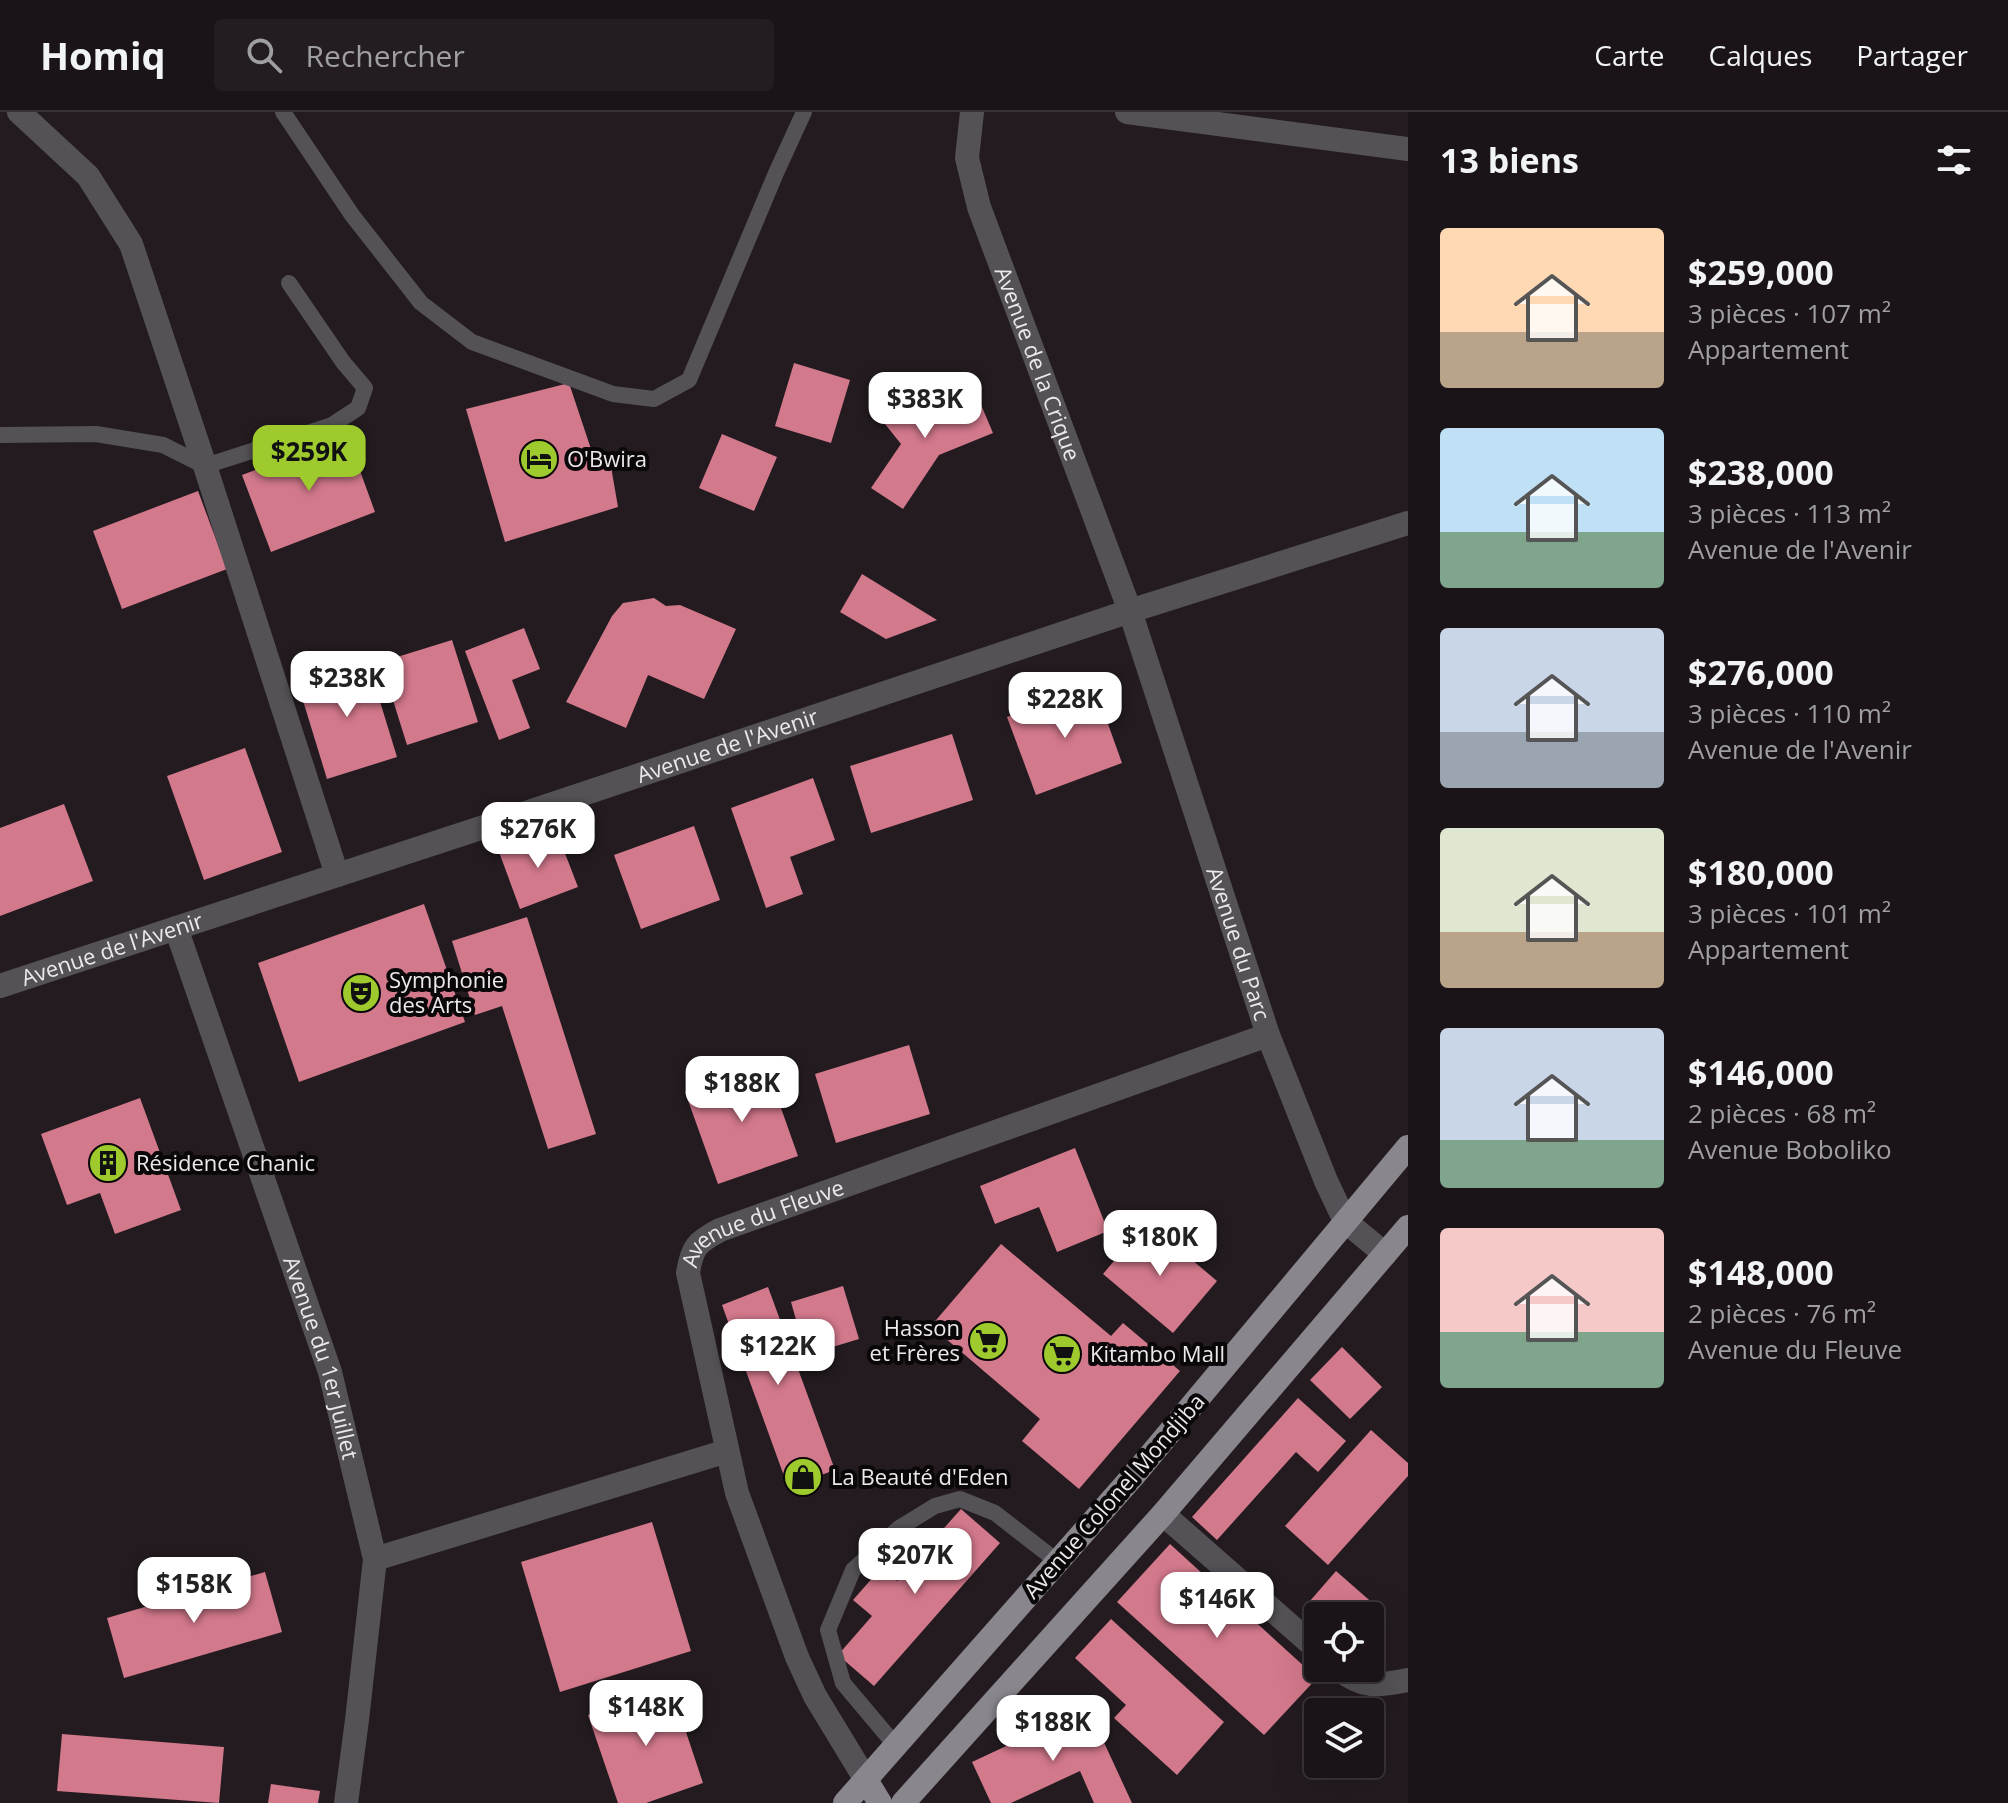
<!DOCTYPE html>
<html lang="fr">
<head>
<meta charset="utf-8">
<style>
	body { margin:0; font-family:"Open Sans",sans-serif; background:#231d21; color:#f1f3f6; height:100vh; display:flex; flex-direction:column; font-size:30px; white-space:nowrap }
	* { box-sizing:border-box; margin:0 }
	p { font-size:26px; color:#9f9ea2 }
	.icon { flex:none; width:44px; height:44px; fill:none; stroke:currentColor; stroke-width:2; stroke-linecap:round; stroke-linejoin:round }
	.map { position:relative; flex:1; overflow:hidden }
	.sheet { display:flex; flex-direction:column; background:#1a1418; width:600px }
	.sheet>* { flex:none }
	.buttons { position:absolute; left:1304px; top:1490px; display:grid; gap:16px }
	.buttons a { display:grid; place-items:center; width:80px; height:80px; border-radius:8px; background:#1a1418; box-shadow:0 8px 32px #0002,0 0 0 2px #383337; font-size:40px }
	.price { position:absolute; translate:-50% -68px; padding:0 18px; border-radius:16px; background:#fff; color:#222; font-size:26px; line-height:52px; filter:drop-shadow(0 2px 4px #0008) }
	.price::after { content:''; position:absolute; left:50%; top:48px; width:24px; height:18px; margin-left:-12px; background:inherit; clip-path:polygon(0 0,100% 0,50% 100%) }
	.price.active { background:#9eca2e; color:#111 }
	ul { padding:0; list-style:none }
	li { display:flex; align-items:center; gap:24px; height:200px; padding:0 32px }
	li span { display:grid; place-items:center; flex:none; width:224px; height:160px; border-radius:8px; color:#555 }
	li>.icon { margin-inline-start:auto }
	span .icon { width:96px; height:96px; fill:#fffc; stroke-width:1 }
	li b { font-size:34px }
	h2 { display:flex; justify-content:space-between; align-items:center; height:96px; padding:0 32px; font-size:34px }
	header { display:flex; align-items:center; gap:48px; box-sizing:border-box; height:112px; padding:0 40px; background:#1a1418; border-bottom:2px solid #383337 }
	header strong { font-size:38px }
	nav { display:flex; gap:44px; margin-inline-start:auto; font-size:28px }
	.search { width:560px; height:72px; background:#231d21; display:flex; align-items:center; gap:20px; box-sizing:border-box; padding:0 28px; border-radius:8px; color:#9f9ea2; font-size:30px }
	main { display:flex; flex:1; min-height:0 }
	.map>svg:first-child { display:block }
	.building { fill:#d3798c }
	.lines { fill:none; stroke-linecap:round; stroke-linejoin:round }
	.service { stroke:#545256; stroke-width:16 }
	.minor { stroke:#545256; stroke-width:24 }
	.primary { stroke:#8a868e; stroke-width:24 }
	.labels { text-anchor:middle; stroke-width:8; stroke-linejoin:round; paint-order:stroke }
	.street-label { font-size:22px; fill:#ede8eb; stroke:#0a0709 }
	.poi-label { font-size:22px; fill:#ede8eb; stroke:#0a0709; text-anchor:start }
</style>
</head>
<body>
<header>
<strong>Homiq</strong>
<div class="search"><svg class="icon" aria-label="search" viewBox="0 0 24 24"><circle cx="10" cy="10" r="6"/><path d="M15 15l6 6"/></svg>Rechercher</div>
<nav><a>Carte</a><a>Calques</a><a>Partager</a></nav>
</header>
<main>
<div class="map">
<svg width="1408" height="1691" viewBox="0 0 1408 1691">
	<rect width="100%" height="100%" fill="#231b20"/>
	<g class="building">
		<path d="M794,251L850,268L831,331L775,314Z"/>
		<path d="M569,271L594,346L609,343L618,395L505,430L466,297Z"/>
		<path d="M907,277L928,301L976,281L993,321L939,343L903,397L871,376L901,332L877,302Z"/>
		<path d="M722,322L777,345L754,399L699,376Z"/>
		<path d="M347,323L375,400L271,440L242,363Z"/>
		<path d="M198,379L227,457L122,497L93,419Z"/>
		<path d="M862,462L937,508L886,527L840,500Z"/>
		<path d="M654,486L666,494L680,493L736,517L704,587L648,563L626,616L566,590L612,504L623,491Z"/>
		<path d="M524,516L540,557L512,568L530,616L499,628L465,539Z"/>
		<path d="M452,528L478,610L407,633L381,550Z"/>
		<path d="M367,547L397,645L327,667L297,569Z"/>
		<path d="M1094,573L1122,651L1036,683L1007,605Z"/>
		<path d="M952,622L973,688L871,721L850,654Z"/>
		<path d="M245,636L282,740L204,768L167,664Z"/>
		<path d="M813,666L835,728L790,745L803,782L766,796L731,696Z"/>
		<path d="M64,692L93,769L0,804V716Z"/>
		<path d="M694,714L720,788L641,817L614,743Z"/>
		<path d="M556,718L578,775L520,797L499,740Z"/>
		<path d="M424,792L465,910L299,970L258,851Z"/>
		<path d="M527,805L596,1022L548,1037L502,894L475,903L452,829Z"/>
		<path d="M909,933L930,1002L836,1031L815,962Z"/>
		<path d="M765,951L798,1044L718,1072L685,980Z"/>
		<path d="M140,986L181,1098L115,1122L100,1081L67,1093L41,1022Z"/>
		<path d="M1075,1036L1108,1119L1057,1140L1039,1095L995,1112L980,1074Z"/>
		<path d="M1147,1110L1217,1169L1173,1221L1103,1162Z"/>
		<path d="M1001,1132L1111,1224L1123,1211L1180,1259L1079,1377L1022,1329L1040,1307L931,1214Z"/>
		<path d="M843,1174L859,1227L806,1243L791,1190Z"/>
		<path d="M768,1175L835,1358L788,1375L722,1193Z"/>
		<path d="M1342,1235L1382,1275L1350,1307L1310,1268Z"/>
		<path d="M1298,1286L1346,1329L1318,1360L1296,1340L1217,1428L1192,1405Z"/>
		<path d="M1371,1318L1408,1351V1364L1328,1453L1285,1414Z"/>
		<path d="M961,1397L1000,1431L874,1574L838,1543L872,1504L853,1488L882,1455L897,1469Z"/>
		<path d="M652,1410L691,1539L560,1580L521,1450Z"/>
		<path d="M1170,1432L1317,1566L1264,1623L1117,1490Z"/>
		<path d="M1336,1459L1384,1501L1370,1517V1504H1318V1510L1303,1497Z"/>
		<path d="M265,1460L282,1520L124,1566L107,1506Z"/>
		<path d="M1111,1507L1224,1610L1177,1663L1114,1606L1126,1593L1075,1546Z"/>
		<path d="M671,1575L703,1671L646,1691H618L588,1603Z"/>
		<path d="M1088,1596L1132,1691H1094L1080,1659L1011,1691H991L972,1650Z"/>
		<path d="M62,1622L224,1635L219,1691L57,1679Z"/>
		<path d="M271,1672L320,1679L318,1691H268Z"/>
	</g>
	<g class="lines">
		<g class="service">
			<path d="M283,0L352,103L421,191L472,230L613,282L654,287L689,268L776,61L804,0"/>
			<path d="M0,323L96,322L163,333L205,354L332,313L358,296L365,276L343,250L289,171"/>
			<path d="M896,1634L843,1571L828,1518L853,1458L899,1416L935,1394L960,1387L995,1401L1058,1450"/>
		</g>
		<g class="minor">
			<path d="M19,0L88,64L131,132L205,354L337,763"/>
			<path id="s1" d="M972,0L967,46L979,95L1130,499L1268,923L1326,1069L1345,1109L1385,1142"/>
			<path d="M1127,0L1408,37"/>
			<path id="s2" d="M176,816L330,1260L375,1447L357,1608L346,1691"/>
			<path id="s3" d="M0,874L523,702L1130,499L1408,411"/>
			<path d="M1163,1402L1318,1538"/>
			<path d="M375,1447L727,1339"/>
			<path d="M1338,1556C1362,1577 1379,1574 1408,1568"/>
			<path id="s4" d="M866,1668L815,1584L797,1545L737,1381L688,1161C692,1135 697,1130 720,1118L1268,923"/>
		</g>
		<g class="primary">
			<path d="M866,1668L880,1691"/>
			<path d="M845,1691L1134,1363L1408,1035"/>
			<path d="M903,1691L1163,1402L1408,1115"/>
		</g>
	</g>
	<defs>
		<symbol id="hotel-disc" viewBox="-11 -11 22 22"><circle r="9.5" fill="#9eca2e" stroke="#0a0709"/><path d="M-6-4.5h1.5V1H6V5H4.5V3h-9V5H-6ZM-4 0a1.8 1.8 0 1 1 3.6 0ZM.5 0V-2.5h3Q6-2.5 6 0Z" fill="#111"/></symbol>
		<symbol id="theatre-disc" viewBox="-11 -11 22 22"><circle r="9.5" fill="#9eca2e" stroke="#0a0709"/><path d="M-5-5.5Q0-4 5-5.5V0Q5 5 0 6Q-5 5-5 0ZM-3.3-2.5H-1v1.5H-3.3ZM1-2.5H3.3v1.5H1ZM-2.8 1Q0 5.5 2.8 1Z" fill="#111"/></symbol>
		<symbol id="building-disc" viewBox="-11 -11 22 22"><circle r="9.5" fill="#9eca2e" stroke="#0a0709"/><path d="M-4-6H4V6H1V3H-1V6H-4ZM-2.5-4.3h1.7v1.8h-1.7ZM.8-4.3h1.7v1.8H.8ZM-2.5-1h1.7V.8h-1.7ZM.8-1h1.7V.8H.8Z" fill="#111"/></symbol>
		<symbol id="supermarket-disc" viewBox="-11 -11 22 22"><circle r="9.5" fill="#9eca2e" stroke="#0a0709"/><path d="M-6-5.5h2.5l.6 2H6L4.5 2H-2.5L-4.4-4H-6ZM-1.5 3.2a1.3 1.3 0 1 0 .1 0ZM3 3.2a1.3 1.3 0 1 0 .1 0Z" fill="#111"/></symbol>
		<symbol id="shop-disc" viewBox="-11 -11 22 22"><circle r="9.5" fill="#9eca2e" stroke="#0a0709"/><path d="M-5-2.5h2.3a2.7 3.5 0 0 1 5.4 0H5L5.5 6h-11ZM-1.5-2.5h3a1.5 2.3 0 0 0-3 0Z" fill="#111"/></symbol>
	</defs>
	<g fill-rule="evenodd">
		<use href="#hotel-disc" x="517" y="325" width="44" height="44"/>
		<use href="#theatre-disc" x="339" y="859" width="44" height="44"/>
		<use href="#building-disc" x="86" y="1029" width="44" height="44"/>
		<use href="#supermarket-disc" x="966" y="1207" width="44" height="44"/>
		<use href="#supermarket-disc" x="1040" y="1220" width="44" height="44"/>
		<use href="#shop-disc" x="781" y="1343" width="44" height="44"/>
	</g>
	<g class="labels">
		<g class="street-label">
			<text dy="8" stroke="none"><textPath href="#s1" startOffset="264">Avenue de la Crique</textPath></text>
			<text dy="8" stroke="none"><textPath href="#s3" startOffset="766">Avenue de l'Avenir</textPath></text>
			<text dy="8" stroke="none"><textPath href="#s1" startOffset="878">Avenue du Parc</textPath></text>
			<text dy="8" stroke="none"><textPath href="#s3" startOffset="118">Avenue de l'Avenir</textPath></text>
			<text dy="8" stroke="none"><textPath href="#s4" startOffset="638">Avenue du Fleuve</textPath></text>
			<text dy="8" stroke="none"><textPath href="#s2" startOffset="454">Avenue du 1er Juillet</textPath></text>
			<text transform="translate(1114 1384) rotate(-49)" y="8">Avenue Colonel Mondjiba</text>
		</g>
		<g class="poi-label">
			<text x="567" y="355">O'Bwira</text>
			<text x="389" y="876">Symphonie<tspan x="389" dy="25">des Arts</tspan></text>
			<text x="136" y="1059">Résidence Chanic</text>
			<text x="960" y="1224" text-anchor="end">Hasson<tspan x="960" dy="25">et Frères</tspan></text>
			<text x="1090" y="1250">Kitambo Mall</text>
			<text x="831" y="1373">La Beauté d'Eden</text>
		</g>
	</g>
</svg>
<div class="buttons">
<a><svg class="icon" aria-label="locate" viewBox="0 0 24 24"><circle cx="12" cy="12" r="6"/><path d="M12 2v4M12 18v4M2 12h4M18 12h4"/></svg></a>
<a><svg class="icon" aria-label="layers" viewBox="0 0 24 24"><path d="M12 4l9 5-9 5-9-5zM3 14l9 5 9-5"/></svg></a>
</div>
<b class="price" style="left:925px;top:328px">$383K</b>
<b class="price active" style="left:309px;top:381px">$259K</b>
<b class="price" style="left:347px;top:607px">$238K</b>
<b class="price" style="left:1065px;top:628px">$228K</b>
<b class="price" style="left:538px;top:758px">$276K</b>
<b class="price" style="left:742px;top:1012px">$188K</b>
<b class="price" style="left:1160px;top:1166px">$180K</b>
<b class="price" style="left:778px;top:1275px">$122K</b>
<b class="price" style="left:915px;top:1484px">$207K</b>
<b class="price" style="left:194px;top:1513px">$158K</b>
<b class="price" style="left:1217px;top:1528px">$146K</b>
<b class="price" style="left:646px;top:1636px">$148K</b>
<b class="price" style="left:1053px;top:1651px">$188K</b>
</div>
<section class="sheet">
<h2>13 biens<svg class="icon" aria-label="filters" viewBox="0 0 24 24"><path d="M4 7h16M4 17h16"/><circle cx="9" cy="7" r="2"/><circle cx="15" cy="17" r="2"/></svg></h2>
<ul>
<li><span style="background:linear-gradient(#ffd9b3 65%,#b9a48a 0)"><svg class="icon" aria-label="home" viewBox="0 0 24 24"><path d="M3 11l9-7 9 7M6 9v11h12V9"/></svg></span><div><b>$259,000</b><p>3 pièces · 107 m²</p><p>Appartement</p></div></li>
<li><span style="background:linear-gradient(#bfe0f5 65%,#7fa58c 0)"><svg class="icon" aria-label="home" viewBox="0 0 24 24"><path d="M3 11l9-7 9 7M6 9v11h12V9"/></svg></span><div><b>$238,000</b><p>3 pièces · 113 m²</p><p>Avenue de l'Avenir</p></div></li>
<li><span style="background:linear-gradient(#c9d6e8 65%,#9aa5b1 0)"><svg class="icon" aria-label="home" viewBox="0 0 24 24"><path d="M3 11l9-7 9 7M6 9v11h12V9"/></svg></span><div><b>$276,000</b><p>3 pièces · 110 m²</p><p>Avenue de l'Avenir</p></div></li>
<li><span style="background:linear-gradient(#dfe7d0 65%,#b9a48a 0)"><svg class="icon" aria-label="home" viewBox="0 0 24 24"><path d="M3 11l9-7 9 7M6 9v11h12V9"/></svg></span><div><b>$180,000</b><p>3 pièces · 101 m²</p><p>Appartement</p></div></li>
<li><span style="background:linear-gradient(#c9d6e8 70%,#7fa58c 0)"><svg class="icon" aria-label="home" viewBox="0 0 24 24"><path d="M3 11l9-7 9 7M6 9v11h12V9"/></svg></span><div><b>$146,000</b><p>2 pièces · 68 m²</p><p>Avenue Boboliko</p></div></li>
<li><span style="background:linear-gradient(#f6c9c9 65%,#7fa58c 0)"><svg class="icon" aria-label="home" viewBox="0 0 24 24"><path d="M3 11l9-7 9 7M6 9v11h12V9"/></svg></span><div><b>$148,000</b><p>2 pièces · 76 m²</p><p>Avenue du Fleuve</p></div></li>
</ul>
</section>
</main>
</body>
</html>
